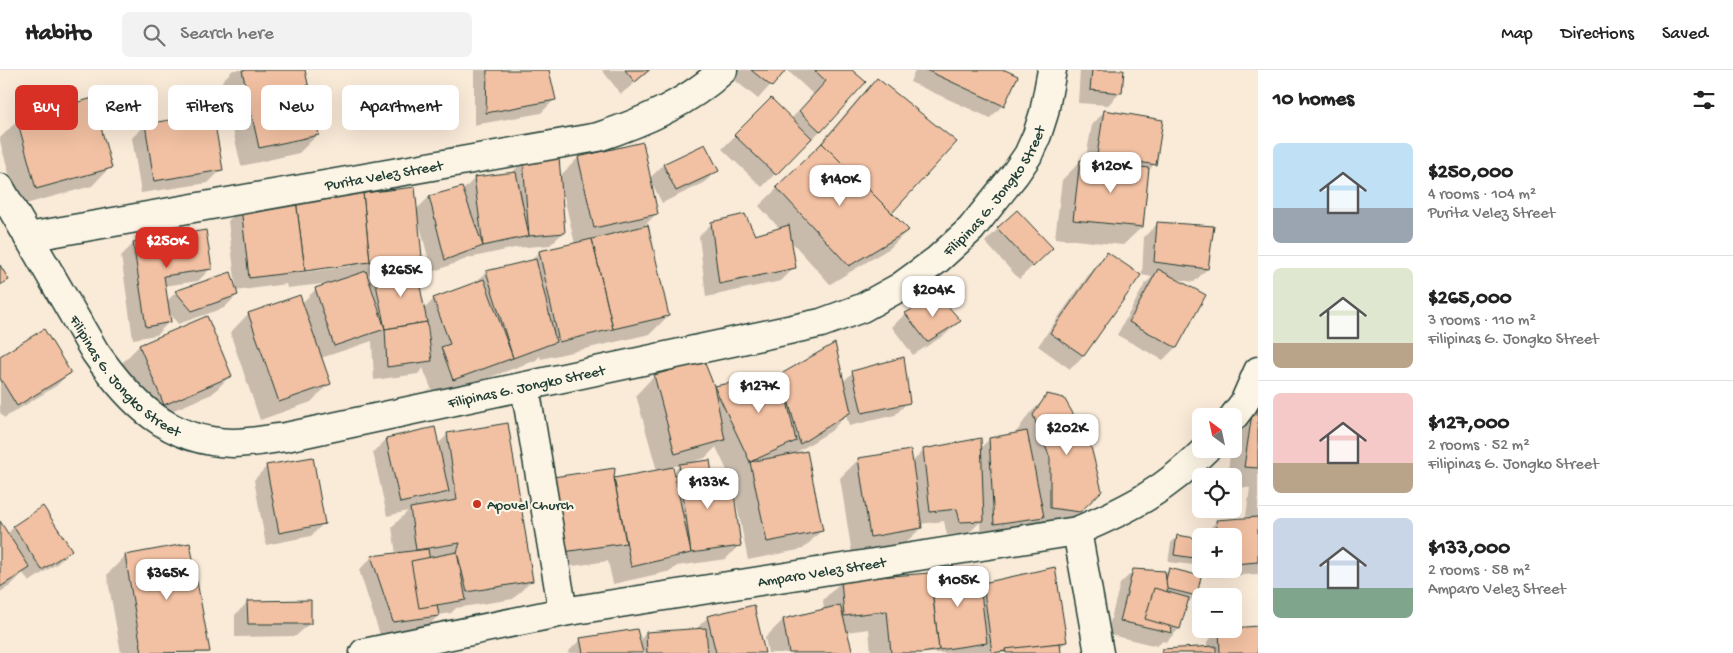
<!DOCTYPE html>
<html lang="en">
<head>
<meta charset="utf-8">
<style>
	body { margin:0; font-family:"Gochi Hand",sans-serif; background:#f2f2f2; color:#222; height:100vh; display:flex; flex-direction:column; font-size:19px; white-space:nowrap }
	* { box-sizing:border-box; margin:0 }
	p { font-size:16px; color:#767676 }
	.icon { flex:none; width:28px; height:28px; fill:none; stroke:currentColor; stroke-width:2; stroke-linecap:round; stroke-linejoin:round }
	.map { position:relative; flex:1; overflow:hidden }
	.drawer { display:flex; flex-direction:column; background:#fff; width:475px }
	.drawer>* { flex:none }
	.hud { position:absolute; left:15px; top:15px; width:475px; height:45px; display:flex; gap:10px }
	.needle { width:32px; rotate:327deg }
	.controls { position:absolute; left:1192px; top:338px; display:grid; gap:10px }
	.controls a { display:grid; place-items:center; width:50px; height:50px; border-radius:8px; background:#fff; box-shadow:0 5px 20px #0002; font-size:25px }
	.price { position:absolute; translate:-50% -42px; padding:0 11px; border-radius:10px; background:#fff; color:#222; font-size:16px; line-height:32px; filter:drop-shadow(0 1px 2px #0008) }
	.price::after { content:''; position:absolute; left:50%; top:30px; width:15px; height:11px; margin-left:-8px; background:inherit; clip-path:polygon(0 0,100% 0,50% 100%) }
	.price.on { background:#d93025; color:#fff }
	ul { padding:0; list-style:none }
	li { display:flex; align-items:center; gap:15px; height:125px; padding:0 15px }
	li+li { border-top:1px solid #e0e0e0 }
	li span { display:grid; place-items:center; flex:none; width:140px; height:100px; border-radius:8px; color:#555 }
	li>.icon { margin-inline-start:auto }
	span .icon { width:60px; height:60px; fill:#fffc; stroke-width:1 }
	li b { font-size:21px }
	h2 { display:flex; justify-content:space-between; align-items:center; height:60px; padding:0 15px; font-size:21px }
	.chip { padding:0 18px; border-radius:8px; background:#fff; box-shadow:0 5px 20px #0002; font-size:18px; line-height:45px }
	.chip.on { background:#d93025; color:#fff }
	header { display:flex; align-items:center; gap:30px; box-sizing:border-box; height:70px; padding:0 25px; background:#fff; border-bottom:1px solid #e0e0e0 }
	header strong { font-size:24px }
	nav { display:flex; gap:28px; margin-inline-start:auto; font-size:18px }
	.search { width:350px; height:45px; background:#f2f2f2; display:flex; align-items:center; gap:12px; box-sizing:border-box; padding:0 18px; border-radius:8px; color:#767676; font-size:19px }
	main { display:flex; flex:1; min-height:0 }
	.map>svg:first-child { display:block }
	.shadow { fill:#0003; fill-rule:evenodd }
	.building { fill:#f2c0a2; stroke:#1f3d34 }
	.lines { fill:none; stroke-linecap:round; stroke-linejoin:round }
	.minor-casing { stroke:#1f3d34; stroke-width:31 }
	.minor { stroke:#fcf5e5; stroke-width:28 }
	.poi-dot { fill:#c8321e; stroke:#fcf5e5; stroke-width:2 }
	.labels { text-anchor:middle; stroke-width:4.5; stroke-linejoin:round; paint-order:stroke }
	.street-label { font-size:15px; fill:#1f3d34; stroke:#fcf5e5 }
	.poi-label { font-size:15px; fill:#1f3d34; stroke:#fcf5e5; text-anchor:start }
</style>
</head>
<body>
<header>
<strong>Habito</strong>
<div class="search"><svg class="icon" aria-label="search" viewBox="0 0 24 24"><circle cx="10" cy="10" r="6"/><path d="M15 15l6 6"/></svg>Search here</div>
<nav><a>Map</a><a>Directions</a><a>Saved</a></nav>
</header>
<main>
<div class="map">
<svg width="1258" height="583" viewBox="0 0 1258 583">
	<rect width="100%" height="100%" fill="#faead8"/>
	<filter id="ink" filterUnits="userSpaceOnUse"><feTurbulence type="fractalNoise" baseFrequency=".02" numOctaves="2"/><feDisplacementMap in="SourceGraphic" scale="10" xChannelSelector="R" yChannelSelector="G"/><feConvolveMatrix kernelMatrix="1 2 1 2 8 2 1 2 1" color-interpolation-filters="sRGB"/></filter>
	<g filter="url(#ink)">
		<g class="shadow">
			<path d="M233,0H303L318,64L299,83L241,96L222,11Z"/>
			<path d="M474,0H547L554,30L541,43L474,55Z"/>
			<path d="M602,0H651L621,24Z"/>
			<path d="M736,0H784L758,29L731,7Z"/>
			<path d="M787,0H850L820,61L807,74L806,73L762,117L722,79L771,29L791,49L814,25Z"/>
			<path d="M915,0H1002L1003,35L990,48L910,12Z"/>
			<path d="M1080,0H1122L1121,22L1108,35L1078,33Z"/>
			<path d="M877,9L890,143L908,160L890,178L830,214L790,170L794,198L781,211L706,227L699,166L712,153L754,167L780,159L759,136L806,90L859,28Z"/>
			<path d="M1105,41L1154,94L1148,101L1142,157L1123,175L1055,168L1062,110L1080,92H1085L1092,55Z"/>
			<path d="M212,45L221,100L208,113L141,123L132,68L145,55Z"/>
			<path d="M18,50L110,97L92,116L18,136L0,71V68Z"/>
			<path d="M705,75L717,100L704,113L662,133L650,109L657,143L642,158L668,246L650,264L541,289L540,286L536,290L435,328L423,298L418,304L374,310L372,271L321,288L330,313L311,332L260,350L230,263L248,244L300,227L302,233L316,219L331,213L287,218L286,214L236,221L237,225L224,238L178,254L168,241L169,252L156,265L133,269L121,186L134,173L211,198L198,211L164,216L166,232L176,222L236,217L228,151L241,138L416,140L429,127L462,121L475,108L511,104L523,91L559,107L578,88L649,109L663,95ZM560,114H561L575,174L539,182L530,192L486,202L474,214L434,229L423,240L409,198L421,187L417,150L418,149L432,202L469,188L515,178L550,175L564,162ZM351,194V196L299,203L298,200ZM377,203L368,212L365,204Z"/>
			<path d="M1157,154L1207,199L1194,212L1175,209L1176,277L1163,290L1117,265L1145,214L1152,207L1142,205L1144,167Z"/>
			<path d="M998,159L1038,191L1019,209L985,172Z"/>
			<path d="M1107,183L1084,285L1070,299L1038,276L1094,197Z"/>
			<path d="M939,227L959,251L946,264L913,285L892,257L905,244Z"/>
			<path d="M139,276L230,306L212,324L145,352L121,294Z"/>
			<path d="M0,287L69,303L56,316L4,348L0,342Z"/>
			<path d="M1258,300V504L1207,507L1206,499H1234V466H1204V464L1217,451L1252,448L1246,446L1250,418L1234,416V406H1227L1231,379H1234L1235,357Z"/>
			<path d="M853,302L908,332L895,345L849,356L846,345L831,361L792,385L821,461L803,479L748,490L732,411L716,377L705,388L688,393L712,421L739,475L726,489L677,496L671,501L613,514L608,491L545,500L613,410L657,401L636,325L654,306L714,317L782,305L843,312ZM680,395L673,402L672,397Z"/>
			<path d="M1048,326L1101,420L1061,460L981,467L980,452L969,463L947,465L944,451L920,454L921,458L902,476L852,484L840,408L859,389L911,393L924,380L980,378L990,369L1015,364L1029,344Z"/>
			<path d="M447,365L531,511L513,529L456,538L451,543L439,545L425,559L380,565L359,500L372,487L396,484L392,457L408,441L387,446L373,382L387,369L438,374Z"/>
			<path d="M267,396L324,453L311,466L266,475L254,410Z"/>
			<path d="M0,454L7,464L14,457L71,480L58,493L29,512L23,503L10,516L0,522Z"/>
			<path d="M1178,466L1201,470L1200,489L1194,495L1168,492L1171,473Z"/>
			<path d="M125,486L209,582L208,583H121L107,505Z"/>
			<path d="M1169,500L1195,525L1189,532L1187,531L1179,559L1166,572L1162,571L1157,576L1107,564L1120,514L1133,501L1164,505Z"/>
			<path d="M841,512L979,519L984,515L1066,572L1059,578L1060,583H871L869,559L846,562L852,583H768L765,568L783,550L824,540L823,530Z"/>
			<path d="M248,532L310,553L296,566L235,567V545Z"/>
			<path d="M708,547L764,583H567L581,569L639,571L646,563L695,560Z"/>
			<path d="M1258,557V583H1160L1162,580L1207,578V572L1220,559Z"/>
		</g>
		<g class="building">
			<path d="M242,0H305L319,65L259,78Z"/>
			<path d="M487,0H549L556,30L486,43Z"/>
			<path d="M625,0H649L635,12Z"/>
			<path d="M751,0H786L772,17Z"/>
			<path d="M814,0H852L866,12L821,62L799,41L826,11Z"/>
			<path d="M926,0H1005L1018,6L1004,36Z"/>
			<path d="M1092,0H1124L1122,23L1090,20Z"/>
			<path d="M877,8L957,72L892,143L822,73Z"/>
			<path d="M93,28L112,98L36,119L17,49Z"/>
			<path d="M771,28L812,68L776,105L734,65Z"/>
			<path d="M1104,40L1163,50L1156,95L1097,85Z"/>
			<path d="M213,43L223,100L154,111L145,54Z"/>
			<path d="M643,72L658,144L594,158L578,87Z"/>
			<path d="M822,73L909,160L849,196L776,117Z"/>
			<path d="M705,74L719,101L676,121L663,94Z"/>
			<path d="M559,87L565,163L529,166L523,90Z"/>
			<path d="M1080,90L1149,98L1143,157L1073,150Z"/>
			<path d="M516,102L529,166L483,176L474,107Z"/>
			<path d="M415,117L422,187L370,192L363,123Z"/>
			<path d="M462,117L483,176L445,190L429,126Z"/>
			<path d="M363,123L370,192L305,201L296,130Z"/>
			<path d="M296,130L305,201L249,208L241,137Z"/>
			<path d="M1017,140L1053,178L1033,197L997,158Z"/>
			<path d="M745,144L755,165L789,155L796,198L719,214L711,152Z"/>
			<path d="M1157,152L1214,156L1208,199L1154,192Z"/>
			<path d="M648,155L669,246L613,259L592,169Z"/>
			<path d="M206,160L212,199L164,206L171,252L146,257L133,172Z"/>
			<path d="M592,169L613,259L559,272L539,181Z"/>
			<path d="M1107,182L1141,205L1084,286L1050,263Z"/>
			<path d="M536,189L556,272L513,288L486,201Z"/>
			<path d="M0,195L9,210L0,215Z"/>
			<path d="M416,196L427,252L385,259L374,204Z"/>
			<path d="M1158,199L1206,225L1177,278L1129,252Z"/>
			<path d="M366,201L385,259L334,276L315,218Z"/>
			<path d="M231,202L238,225L192,241L175,221Z"/>
			<path d="M484,209L513,288L453,310L441,277L450,274L433,228Z"/>
			<path d="M300,225L331,314L279,332L248,243Z"/>
			<path d="M939,226L961,251L927,272L905,243Z"/>
			<path d="M207,246L232,306L164,335L139,275Z"/>
			<path d="M427,252L432,291L387,297L385,259Z"/>
			<path d="M44,259L71,303L17,336L0,308V286Z"/>
			<path d="M835,273L851,342L800,374L781,304Z"/>
			<path d="M904,287L910,333L862,343L852,301Z"/>
			<path d="M704,291L714,316L725,370L675,384L654,305Z"/>
			<path d="M781,304L796,371L750,392L714,316Z"/>
			<path d="M1047,324L1064,328L1090,373L1102,421L1080,442L1050,438V388L1033,345Z"/>
			<path d="M1253,337L1258,338V398L1244,397Z"/>
			<path d="M508,353L533,511L467,522L457,482L460,473L416,480L410,438L457,430L447,363Z"/>
			<path d="M435,357L449,422L400,433L386,368Z"/>
			<path d="M1027,361L1044,447L994,454L989,368Z"/>
			<path d="M981,368L984,451L960,452L957,439L930,442L923,379Z"/>
			<path d="M911,380L922,458L870,467L858,388Z"/>
			<path d="M807,381L823,461L767,472L750,392Z"/>
			<path d="M313,387L325,454L279,463L266,395Z"/>
			<path d="M710,390L714,419L733,416L741,476L691,483L679,394Z"/>
			<path d="M673,397L691,483L631,497L614,408Z"/>
			<path d="M615,398L614,408L626,473L563,482L553,407Z"/>
			<path d="M43,436L72,480L42,500L13,456Z"/>
			<path d="M1258,447V492L1234,494V466H1218L1216,450Z"/>
			<path d="M0,451L30,498L0,517Z"/>
			<path d="M1177,465L1201,469V489L1174,485Z"/>
			<path d="M190,473L210,582L142,583L125,485Z"/>
			<path d="M428,479L439,546L393,552L371,486Z"/>
			<path d="M457,482L466,530L419,538L411,491Z"/>
			<path d="M978,497L987,573L939,580L930,503Z"/>
			<path d="M1055,497L1067,572L992,583L983,513Z"/>
			<path d="M1169,498L1201,506L1197,526L1164,518Z"/>
			<path d="M1133,499L1165,501L1172,563L1120,551Z"/>
			<path d="M930,503L939,580L922,583H891L887,541L844,546L841,510Z"/>
			<path d="M1154,518L1189,528L1180,559L1145,549Z"/>
			<path d="M311,530V554H248L247,531Z"/>
			<path d="M754,535L765,583H716L707,546Z"/>
			<path d="M840,535L853,583H789L783,549Z"/>
			<path d="M1258,556V583H1220L1219,559Z"/>
			<path d="M706,558L708,583H647L646,562Z"/>
			<path d="M637,559L643,583H583L580,568Z"/>
			<path d="M1060,573L1061,583H1006L1005,579Z"/>
			<path d="M1216,576V583H1162V579Z"/>
		</g>
		<g class="lines">
			<defs>
				<g id="minor">
					<path id="s1" d="M0,118L95,282C130,332 168,372 233,373C251,373 269,369 286,367L821,253L862,238L900,217L937,190L971,159L1015,104L1028,85L1037,65L1044,43L1052,0"/>
					<path id="s2" d="M28,167L598,67C643,52 688,33 723,0"/>
					<path d="M525,317L563,542"/>
					<path d="M1234,346L1244,333L1258,301"/>
					<path d="M1077,461L1099,583"/>
					<path id="s3" d="M364,583L563,542L1077,461C1129,439 1166,420 1206,379"/>
				</g>
			</defs>
			<use href="#minor" class="minor-casing"/>
			<use href="#minor" class="minor"/>
		</g>
	</g>
	<circle class="poi-dot" cx="477" cy="434" r="5"/>
	<g class="labels">
		<g class="street-label">
			<text dy="5" stroke="none"><textPath href="#s2" startOffset="361">Purita Velez Street</textPath></text>
			<text dy="5" stroke="none"><textPath href="#s1" startOffset="1186">Filipinas G. Jongko Street</textPath></text>
			<text dy="5" stroke="none"><textPath href="#s1" startOffset="228">Filipinas G. Jongko Street</textPath></text>
			<text dy="5" stroke="none"><textPath href="#s1" startOffset="661">Filipinas G. Jongko Street</textPath></text>
			<text dy="5" stroke="none"><textPath href="#s3" startOffset="465">Amparo Velez Street</textPath></text>
		</g>
		<g class="poi-label">
			<text x="487" y="439">Apovel Church</text>
		</g>
	</g>
</svg>
<div class="controls">
<a><svg class="needle" viewBox="-14 -14 28 28"><path d="M0-13l5 13h-10z" fill="#e53935"/><path d="M0 13l5-13h-10z" fill="#767676"/></svg></a>
<a><svg class="icon" aria-label="locate" viewBox="0 0 24 24"><circle cx="12" cy="12" r="6"/><path d="M12 2v4M12 18v4M2 12h4M18 12h4"/></svg></a>
<a>+</a>
<a>−</a>
</div>
<b class="price" style="left:1111px;top:124px">$120K</b>
<b class="price" style="left:840px;top:137px">$140K</b>
<b class="price on" style="left:167px;top:199px">$250K</b>
<b class="price" style="left:401px;top:228px">$265K</b>
<b class="price" style="left:933px;top:248px">$204K</b>
<b class="price" style="left:759px;top:344px">$127K</b>
<b class="price" style="left:1067px;top:386px">$202K</b>
<b class="price" style="left:708px;top:440px">$133K</b>
<b class="price" style="left:167px;top:531px">$365K</b>
<b class="price" style="left:958px;top:538px">$105K</b>
<div class="hud">
<a class="chip on">Buy</a>
<a class="chip">Rent</a>
<a class="chip">Filters</a>
<a class="chip">New</a>
<a class="chip">Apartment</a>
</div>
</div>
<section class="drawer">
<h2>10 homes<svg class="icon" aria-label="filters" viewBox="0 0 24 24"><path d="M4 7h16M4 17h16"/><circle cx="9" cy="7" r="2"/><circle cx="15" cy="17" r="2"/></svg></h2>
<ul>
<li><span style="background:linear-gradient(#bfe0f5 65%,#9aa5b1 0)"><svg class="icon" aria-label="home" viewBox="0 0 24 24"><path d="M3 11l9-7 9 7M6 9v11h12V9"/></svg></span><div><b>$250,000</b><p>4 rooms · 104 m²</p><p>Purita Velez Street</p></div></li>
<li><span style="background:linear-gradient(#dfe7d0 75%,#b9a48a 0)"><svg class="icon" aria-label="home" viewBox="0 0 24 24"><path d="M3 11l9-7 9 7M6 9v11h12V9"/></svg></span><div><b>$265,000</b><p>3 rooms · 110 m²</p><p>Filipinas G. Jongko Street</p></div></li>
<li><span style="background:linear-gradient(#f6c9c9 70%,#b9a48a 0)"><svg class="icon" aria-label="home" viewBox="0 0 24 24"><path d="M3 11l9-7 9 7M6 9v11h12V9"/></svg></span><div><b>$127,000</b><p>2 rooms · 52 m²</p><p>Filipinas G. Jongko Street</p></div></li>
<li><span style="background:linear-gradient(#c9d6e8 70%,#7fa58c 0)"><svg class="icon" aria-label="home" viewBox="0 0 24 24"><path d="M3 11l9-7 9 7M6 9v11h12V9"/></svg></span><div><b>$133,000</b><p>2 rooms · 58 m²</p><p>Amparo Velez Street</p></div></li>
</ul>
</section>
</main>
</body>
</html>
